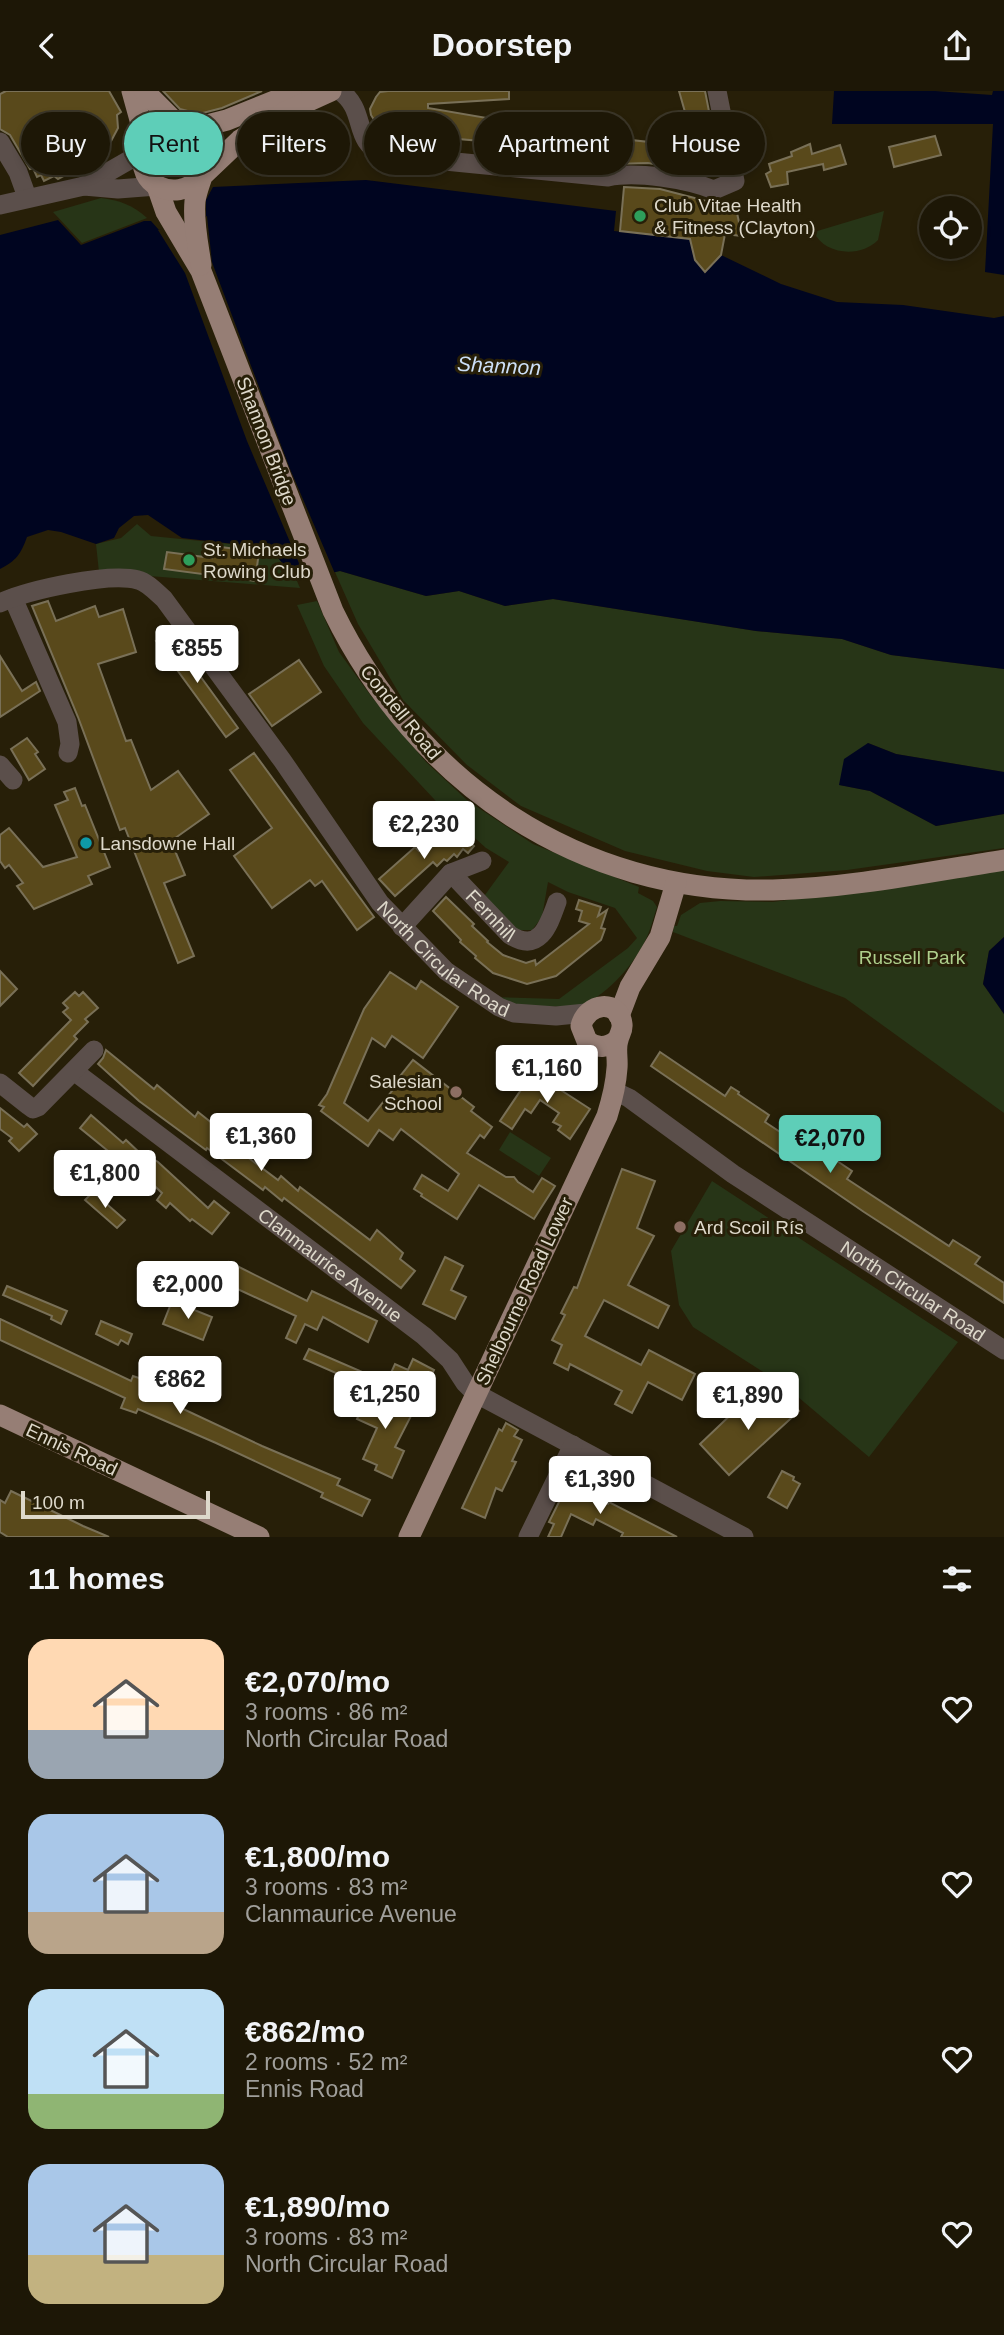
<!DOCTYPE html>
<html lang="en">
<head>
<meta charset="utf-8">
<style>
	body { margin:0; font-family:Arial,sans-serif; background:#2a2414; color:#f1f3f6; height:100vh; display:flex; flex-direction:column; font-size:26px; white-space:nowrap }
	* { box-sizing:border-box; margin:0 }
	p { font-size:23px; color:#a09f9b }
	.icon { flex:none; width:38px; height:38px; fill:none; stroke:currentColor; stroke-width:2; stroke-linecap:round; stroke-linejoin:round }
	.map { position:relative; height:1446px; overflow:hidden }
	.panel { display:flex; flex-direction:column; background:#1d1706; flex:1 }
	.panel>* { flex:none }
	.banner { position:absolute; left:21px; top:21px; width:962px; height:63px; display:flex; gap:14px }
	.tools { position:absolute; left:919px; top:105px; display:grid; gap:14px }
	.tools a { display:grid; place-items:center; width:63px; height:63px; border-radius:50%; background:#1d1706; box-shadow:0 4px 10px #0003,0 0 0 2px #3b3628; font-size:35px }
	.scale { position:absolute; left:21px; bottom:18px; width:189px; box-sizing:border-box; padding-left:7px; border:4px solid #ded9cb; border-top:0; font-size:19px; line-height:24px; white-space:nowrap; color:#ded9cb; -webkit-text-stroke:5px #271f08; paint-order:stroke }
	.price { position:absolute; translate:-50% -60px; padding:0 16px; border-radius:7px; background:#fff; color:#222; font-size:23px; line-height:46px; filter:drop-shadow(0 2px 4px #0008) }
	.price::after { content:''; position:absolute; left:50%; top:42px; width:21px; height:16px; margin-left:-10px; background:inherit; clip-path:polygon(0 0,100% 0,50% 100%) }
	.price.active { background:#5eceb8; color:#111 }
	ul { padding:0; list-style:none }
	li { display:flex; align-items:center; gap:21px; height:175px; padding:0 28px }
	li span { display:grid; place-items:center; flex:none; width:196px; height:140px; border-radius:21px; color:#555 }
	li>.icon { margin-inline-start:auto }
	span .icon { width:84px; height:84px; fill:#fffc; stroke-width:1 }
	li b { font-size:30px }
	h2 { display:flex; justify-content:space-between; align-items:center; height:84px; padding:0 28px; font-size:30px }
	.pill { padding:0 24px; border-radius:32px; background:#1d1706; box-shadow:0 4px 10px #0003,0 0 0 2px #3b3628; font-size:24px; line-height:63px }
	.pill.active { background:#5eceb8; color:#111 }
	header { display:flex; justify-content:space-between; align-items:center; height:91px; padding:0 28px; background:#1d1706; font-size:32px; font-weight:800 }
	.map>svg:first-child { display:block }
	.green { fill:#273517 }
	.water { fill:#000520 }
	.pier { fill:#271f08 }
	.building { fill:#59491b; stroke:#797057; stroke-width:2 }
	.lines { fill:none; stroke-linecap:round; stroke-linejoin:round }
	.minor { stroke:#5b4f4b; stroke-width:19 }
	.major { stroke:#967e75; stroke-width:21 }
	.leisure-dot { fill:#2e9e5b; stroke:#271f08; stroke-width:2.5 }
	.culture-dot { fill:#0f9aa8; stroke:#271f08; stroke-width:2.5 }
	.education-dot { fill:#8d6e63; stroke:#271f08; stroke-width:2.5 }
	.labels { text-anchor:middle; stroke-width:6; stroke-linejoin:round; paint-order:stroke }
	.poi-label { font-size:19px; fill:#ded9cb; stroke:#271f08; text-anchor:start }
	.street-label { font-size:19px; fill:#ded9cb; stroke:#271f08 }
	.park-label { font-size:19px; fill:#aecf8c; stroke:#271f08 }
	.water-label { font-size:21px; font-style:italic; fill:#ccdff7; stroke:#271f08 }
</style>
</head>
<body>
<header><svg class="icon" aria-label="back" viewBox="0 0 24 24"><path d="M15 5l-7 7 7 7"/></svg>Doorstep<svg class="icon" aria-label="share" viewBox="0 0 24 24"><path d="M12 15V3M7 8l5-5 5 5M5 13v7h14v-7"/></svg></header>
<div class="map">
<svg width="1004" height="1446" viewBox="0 0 1004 1446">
	<rect width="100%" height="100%" fill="#271f08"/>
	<g class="green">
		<path d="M320,29C329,33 329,37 329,46L342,45L345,68L336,69L334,75H263L258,71L255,63C272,48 297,32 320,29Z"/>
		<path d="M101,107C119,109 133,114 147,127L82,152L53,121Z"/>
		<path d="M884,120L878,149C861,167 824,164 814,141Z"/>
		<path d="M137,433L151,445L270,457L297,490L300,497L99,481L96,453L121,447Z"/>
		<path d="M340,480L426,505L459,500L505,515L553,508L756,540L842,548L891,564L1004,578V681L896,663L868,652L840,694L870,700L936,735L1004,723V757L847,779L754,786L707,780L625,760L521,715L467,674L403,609L358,533L335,481Z"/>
		<path d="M317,510L339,561L371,605L426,671L468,710L533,753L639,796L638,802L653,810L657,816C653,828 650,841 644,852C631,878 604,906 578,916L501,915L489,906L559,908L628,857L637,847L615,817L568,801L548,791L542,826L532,839H514L482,808L509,771L486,757L448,723L363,632L324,575L297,514Z"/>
		<path d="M1004,779V846L989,860L983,893L1004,923V1022L845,907L673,841L674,835H677L681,824L700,812L720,810L773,811Z"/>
		<path d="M510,1041L551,1067L539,1085L499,1059Z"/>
		<path d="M712,1090L958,1251L869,1366L785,1295L693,1236L679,1214L671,1160Z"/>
	</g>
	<g class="water">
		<path d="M834,0H935L992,4L993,0H1004V184L985,181L993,33H832Z"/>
		<path d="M366,89L616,120L614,140L690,148L695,169L703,180L708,179L721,164L781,193L837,211L903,214L994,227L1004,225V578L891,564L842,548L756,540L553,508L505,515L459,500L426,505L340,480L297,490L270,457L182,447L148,424L134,425L119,437L114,447L96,453L61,441L48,439L27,446C21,463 16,470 0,478V144L58,129L81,154L144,130H151L159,139L206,125V109L213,96Z"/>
		<path d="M868,652L896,663L1004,681V723L936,735L870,700L839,694L844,668Z"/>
		<path d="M1004,846V923L983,893L989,860Z"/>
	</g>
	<path class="pier" d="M207,125L212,171L216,182L290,378L336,485L307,491L247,350L185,182L158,139Z"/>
	<g class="building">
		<path d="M6,0H109L121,21L117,24L118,37L109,54L104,48L62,70L69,82L58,88L54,85L44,90L41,84L37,86L33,77L30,78L10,44L0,38V3Z"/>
		<path d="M163,0H262L222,17L199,23L180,18Z"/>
		<path d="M388,0H509V8L428,13V17L539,36L541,39L695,56L679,0H705L721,81H699L648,72L612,73L543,66L542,60L481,55V50L399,43L378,35L371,24L370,18L376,6L380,1Z"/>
		<path d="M935,45L941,64L894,76L889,56Z"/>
		<path d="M810,53L812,63L840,54L846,73L824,79L823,73L787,81L788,93L771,96L766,83L771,80L769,73L792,65L791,61Z"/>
		<path d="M624,96L660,98L710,111L718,110L724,120L737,122L742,145L725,143L721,164L705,181L695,169L690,148L620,140Z"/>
		<path d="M213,455L259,461L255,490L164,478L167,461L212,467Z"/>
		<path d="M48,510L56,530L95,515L99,526L123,518L136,561L98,573L126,650L131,649L151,699L178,680L209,723L171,750L185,784L164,792L194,865L178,872L125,737L120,739L78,626L32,515Z"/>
		<path d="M168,541L238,637L226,646L156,550Z"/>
		<path d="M0,565L22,600L36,591L40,600L0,626Z"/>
		<path d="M299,569L321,601L272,635L249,603Z"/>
		<path d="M27,647L38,661L35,663L45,678L29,689L11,658Z"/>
		<path d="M254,662L374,826L357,839L322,790L315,795L310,789L272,817L234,765L272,737L230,679Z"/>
		<path d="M75,697L82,715L85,714L110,776L88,785L92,793L34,818L17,795L23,792L9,774L5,777L0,770V744L9,737L43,776L77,766L55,714L68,709L64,701Z"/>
		<path d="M457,739L474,755L468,762L463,758L457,766L454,763L447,770L444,768L437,775L433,771L395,805L379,788L415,756L419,760L426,752L430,755L436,748L439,750L446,743L450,747Z"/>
		<path d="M446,806L474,833L472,835L488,850L487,851L503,864L526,872L535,869L536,874L589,833L579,830L582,820L576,818L579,809L601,816L598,825L607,819L601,837L605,838L601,849L556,885L527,893L493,882L475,867L476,865L460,851L461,849L433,820Z"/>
		<path d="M0,880L17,898L0,915Z"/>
		<path d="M390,881L416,898L421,890L458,916L423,967L392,945L385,956L372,947L344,1012L368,1030L399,991L397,989L413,969L474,1016L471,1020L492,1036L484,1047L480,1044L467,1062L506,1086H514L518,1091L533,1101L542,1087L555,1095L534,1128L479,1094L457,1128L421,1105L422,1103L414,1098L422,1084L448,1100L459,1083L401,1038L393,1049L379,1039L368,1055L321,1020L324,1016L319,1014L327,1003L364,918Z"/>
		<path d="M75,901L79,905L83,901L98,917L85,928L88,931L74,945L77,948L33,995L19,982L71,929L63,921L68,917L63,912Z"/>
		<path d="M106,959L154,998L157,994L195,1026L198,1021L222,1040L218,1044L278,1089L281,1085L298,1100L300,1096L370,1149L377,1139L403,1162L400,1168L415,1180L401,1197L284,1107L282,1110L265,1096L263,1099L207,1057L206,1059L139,1010L98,973L103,967Z"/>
		<path d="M660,961L725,1005L731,996L739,1001L738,1003L769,1024L765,1031L821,1068L825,1062L852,1080L847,1088L949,1155L953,1149L980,1166L975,1173L1004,1192V1212L864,1121L651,975Z"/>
		<path d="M533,981L590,1018L570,1048L558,1039L561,1035L553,1031L559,1022L540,1009L531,1022L525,1018L512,1038L500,1030Z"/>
		<path d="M0,1017L24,1036L27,1033L37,1043L19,1060L9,1050L12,1047L0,1038Z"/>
		<path d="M91,1024L123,1052L126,1049L142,1064L144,1062L158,1071L208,1117L214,1110L229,1122L212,1143L192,1128L190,1130L170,1112L166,1117L157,1109L162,1102L145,1086L148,1082L133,1070L125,1079L111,1066L113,1064L80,1037Z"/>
		<path d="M622,1078L655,1090L637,1137L654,1145L628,1194L669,1215L658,1237L604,1209L585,1245L641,1274L649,1259L695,1283L682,1309L648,1291L632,1322L615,1313L622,1300L570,1273L568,1279L554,1272L562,1254L552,1249L565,1224L561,1222L574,1196L577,1197Z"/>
		<path d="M93,1101L125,1129L117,1137L85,1109Z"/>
		<path d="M445,1166L463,1175L451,1199L466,1206L455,1228L423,1213Z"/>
		<path d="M229,1171L307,1210L312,1200L377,1230L368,1251L323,1226L317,1239L305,1233L296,1252L286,1247L296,1225L220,1190Z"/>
		<path d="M7,1195L67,1220L61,1233L51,1228L52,1225L3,1204Z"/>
		<path d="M172,1210L212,1226L203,1249L163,1233Z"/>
		<path d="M0,1228L131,1290L133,1285L148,1290L185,1308L181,1317L262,1355L340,1388L337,1394L370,1409L362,1425L321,1406L323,1402L216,1352L138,1318L136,1322L121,1317L125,1307L0,1249Z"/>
		<path d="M101,1230L132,1243L128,1253L121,1249L118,1254L96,1243Z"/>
		<path d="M309,1258L367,1283L363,1294L304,1268Z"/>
		<path d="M413,1268L434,1279L424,1300L390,1284L395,1273L408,1279Z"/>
		<path d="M370,1298L412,1318L410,1322L412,1323L395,1356L404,1360L392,1387L375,1379L377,1374L363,1368L377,1337L357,1328Z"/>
		<path d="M778,1298L799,1320L729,1384L700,1353L740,1315L750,1326Z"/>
		<path d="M506,1332L518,1339L514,1345L522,1349L512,1370L516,1371L502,1400L496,1397L485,1427L462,1417L499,1338L502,1340Z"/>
		<path d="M782,1380L794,1386L793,1389L800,1393L787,1417L768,1406Z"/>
		<path d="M568,1393L608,1413L609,1411L677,1446H621L623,1442L596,1428L593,1434L571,1423L561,1446H548L554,1433L549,1431Z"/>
		<path d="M11,1400L83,1435L109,1446H8L0,1441V1409L5,1412Z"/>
	</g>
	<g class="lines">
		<g class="minor">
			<path d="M340,0C368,20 351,50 384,64L608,86C636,80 687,88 714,99L735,90L717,0"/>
			<path d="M0,51L18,81L27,106"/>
			<path d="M84,95L145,60"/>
			<path d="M0,114L84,95L118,98L157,95"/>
			<path d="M13,507L67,631L70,653L68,662"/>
			<path id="s1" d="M0,512C28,499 109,481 138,489C147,491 157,502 164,508L282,669L380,812L446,880L499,916L514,922L556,925L586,922"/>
			<path d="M0,674L13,689"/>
			<path id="s2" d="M451,782L510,844C540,863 549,833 557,811"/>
			<path d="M402,836L451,782L482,770"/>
			<path id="s3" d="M75,981L424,1245L450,1269L465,1292L475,1302L744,1446"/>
			<path d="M0,992L29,1015L33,1018L38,1016L94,959"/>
			<path id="s4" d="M614,1000L629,1007L733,1083L1004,1259"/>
			<path d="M528,1446L573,1354"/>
		</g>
		<g class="major">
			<path d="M132,0L140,29L145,60"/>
			<path d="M144,0L184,40"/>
			<path d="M184,40L227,29L299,0"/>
			<path d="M157,95L166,121L201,180L333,520C417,692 579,803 773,799C850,797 928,781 1004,769"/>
			<path d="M201,174C198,153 193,131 195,110C197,97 203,86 205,74C210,38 156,26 145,60C134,94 176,112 199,88L240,49L287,20L331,0"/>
			<path d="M619,925L630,896L660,846L676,792"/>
			<path d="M0,1324L259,1446"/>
			<path d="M409,1446L607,1025C612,1009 616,993 617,977C618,968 615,957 618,949C619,943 623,940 622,933C619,908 587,911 581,935L587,950C597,958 608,957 617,949"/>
		</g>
	</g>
	<g class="leisure-dot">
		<circle cx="640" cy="125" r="7"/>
		<circle cx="189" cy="469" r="7"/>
	</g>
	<circle class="culture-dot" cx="86" cy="752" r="7"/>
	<g class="education-dot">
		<circle cx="456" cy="1001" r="7"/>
		<circle cx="680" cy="1136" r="7"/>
	</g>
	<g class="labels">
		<g class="poi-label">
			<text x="654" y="121">Club Vitae Health<tspan x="654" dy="22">&amp; Fitness (Clayton)</tspan></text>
			<text x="203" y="465">St. Michaels<tspan x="203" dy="22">Rowing Club</tspan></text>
			<text x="100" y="759">Lansdowne Hall</text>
			<text x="442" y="997" text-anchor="end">Salesian<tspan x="442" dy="22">School</tspan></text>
			<text x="694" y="1143">Ard Scoil Rís</text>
		</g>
		<g class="street-label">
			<text transform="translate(267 350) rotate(69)" y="7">Shannon Bridge</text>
			<text transform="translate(401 621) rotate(51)" y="7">Condell Road</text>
			<text dy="7" stroke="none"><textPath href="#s2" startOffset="58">Fernhill</textPath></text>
			<text dy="7" stroke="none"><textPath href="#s1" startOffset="632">North Circular Road</textPath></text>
			<text dy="7" stroke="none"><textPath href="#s3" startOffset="320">Clanmaurice Avenue</textPath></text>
			<text transform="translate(524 1200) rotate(-65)" y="7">Shelbourne Road Lower</text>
			<text dy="7" stroke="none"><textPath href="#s4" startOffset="360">North Circular Road</textPath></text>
			<text transform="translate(72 1358) rotate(25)" y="7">Ennis Road</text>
		</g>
		<g class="park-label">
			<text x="912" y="873">Russell Park</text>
		</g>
		<g class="water-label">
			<text transform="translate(499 275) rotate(3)" y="7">Shannon</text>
		</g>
	</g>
</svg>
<div class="tools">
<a><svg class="icon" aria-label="locate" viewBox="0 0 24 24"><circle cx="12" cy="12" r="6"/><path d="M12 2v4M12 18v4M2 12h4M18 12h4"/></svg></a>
</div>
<div class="scale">100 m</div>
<b class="price" style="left:197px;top:594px">€855</b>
<b class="price" style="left:424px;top:770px">€2,230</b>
<b class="price" style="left:547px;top:1014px">€1,160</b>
<b class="price" style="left:261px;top:1082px">€1,360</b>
<b class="price active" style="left:830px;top:1084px">€2,070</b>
<b class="price" style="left:105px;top:1119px">€1,800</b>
<b class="price" style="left:188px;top:1230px">€2,000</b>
<b class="price" style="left:180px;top:1325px">€862</b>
<b class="price" style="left:385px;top:1340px">€1,250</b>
<b class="price" style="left:748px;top:1341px">€1,890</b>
<b class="price" style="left:600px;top:1425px">€1,390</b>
<div class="banner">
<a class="pill">Buy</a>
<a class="pill active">Rent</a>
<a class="pill">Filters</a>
<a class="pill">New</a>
<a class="pill">Apartment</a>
<a class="pill">House</a>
</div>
</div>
<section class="panel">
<h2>11 homes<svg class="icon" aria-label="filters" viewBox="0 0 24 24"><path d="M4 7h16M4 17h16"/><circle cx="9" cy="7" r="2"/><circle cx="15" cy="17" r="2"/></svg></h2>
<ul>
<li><span style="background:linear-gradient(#ffd9b3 65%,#9aa5b1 0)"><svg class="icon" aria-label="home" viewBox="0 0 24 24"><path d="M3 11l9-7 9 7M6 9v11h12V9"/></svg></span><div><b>€2,070/mo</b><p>3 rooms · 86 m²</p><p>North Circular Road</p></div><svg class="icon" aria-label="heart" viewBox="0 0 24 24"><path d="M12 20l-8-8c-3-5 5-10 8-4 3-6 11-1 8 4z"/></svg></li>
<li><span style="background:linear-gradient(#a9c7e8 70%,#b9a48a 0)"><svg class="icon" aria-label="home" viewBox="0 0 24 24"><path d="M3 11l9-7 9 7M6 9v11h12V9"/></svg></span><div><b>€1,800/mo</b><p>3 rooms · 83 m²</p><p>Clanmaurice Avenue</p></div><svg class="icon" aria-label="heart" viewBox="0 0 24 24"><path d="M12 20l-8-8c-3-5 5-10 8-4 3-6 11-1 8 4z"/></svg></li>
<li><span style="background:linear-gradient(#bfe0f5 75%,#8fb573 0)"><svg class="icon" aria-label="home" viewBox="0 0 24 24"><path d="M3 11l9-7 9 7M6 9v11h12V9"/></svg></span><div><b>€862/mo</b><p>2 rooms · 52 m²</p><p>Ennis Road</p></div><svg class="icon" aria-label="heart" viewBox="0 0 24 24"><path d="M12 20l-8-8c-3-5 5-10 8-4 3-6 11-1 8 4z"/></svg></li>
<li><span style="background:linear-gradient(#a9c7e8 65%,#c2b280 0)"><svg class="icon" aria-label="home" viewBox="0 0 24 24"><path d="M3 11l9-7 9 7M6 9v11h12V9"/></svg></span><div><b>€1,890/mo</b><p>3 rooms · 83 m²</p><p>North Circular Road</p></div><svg class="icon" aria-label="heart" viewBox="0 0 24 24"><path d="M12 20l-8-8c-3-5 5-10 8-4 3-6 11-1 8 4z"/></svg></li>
</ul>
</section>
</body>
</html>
